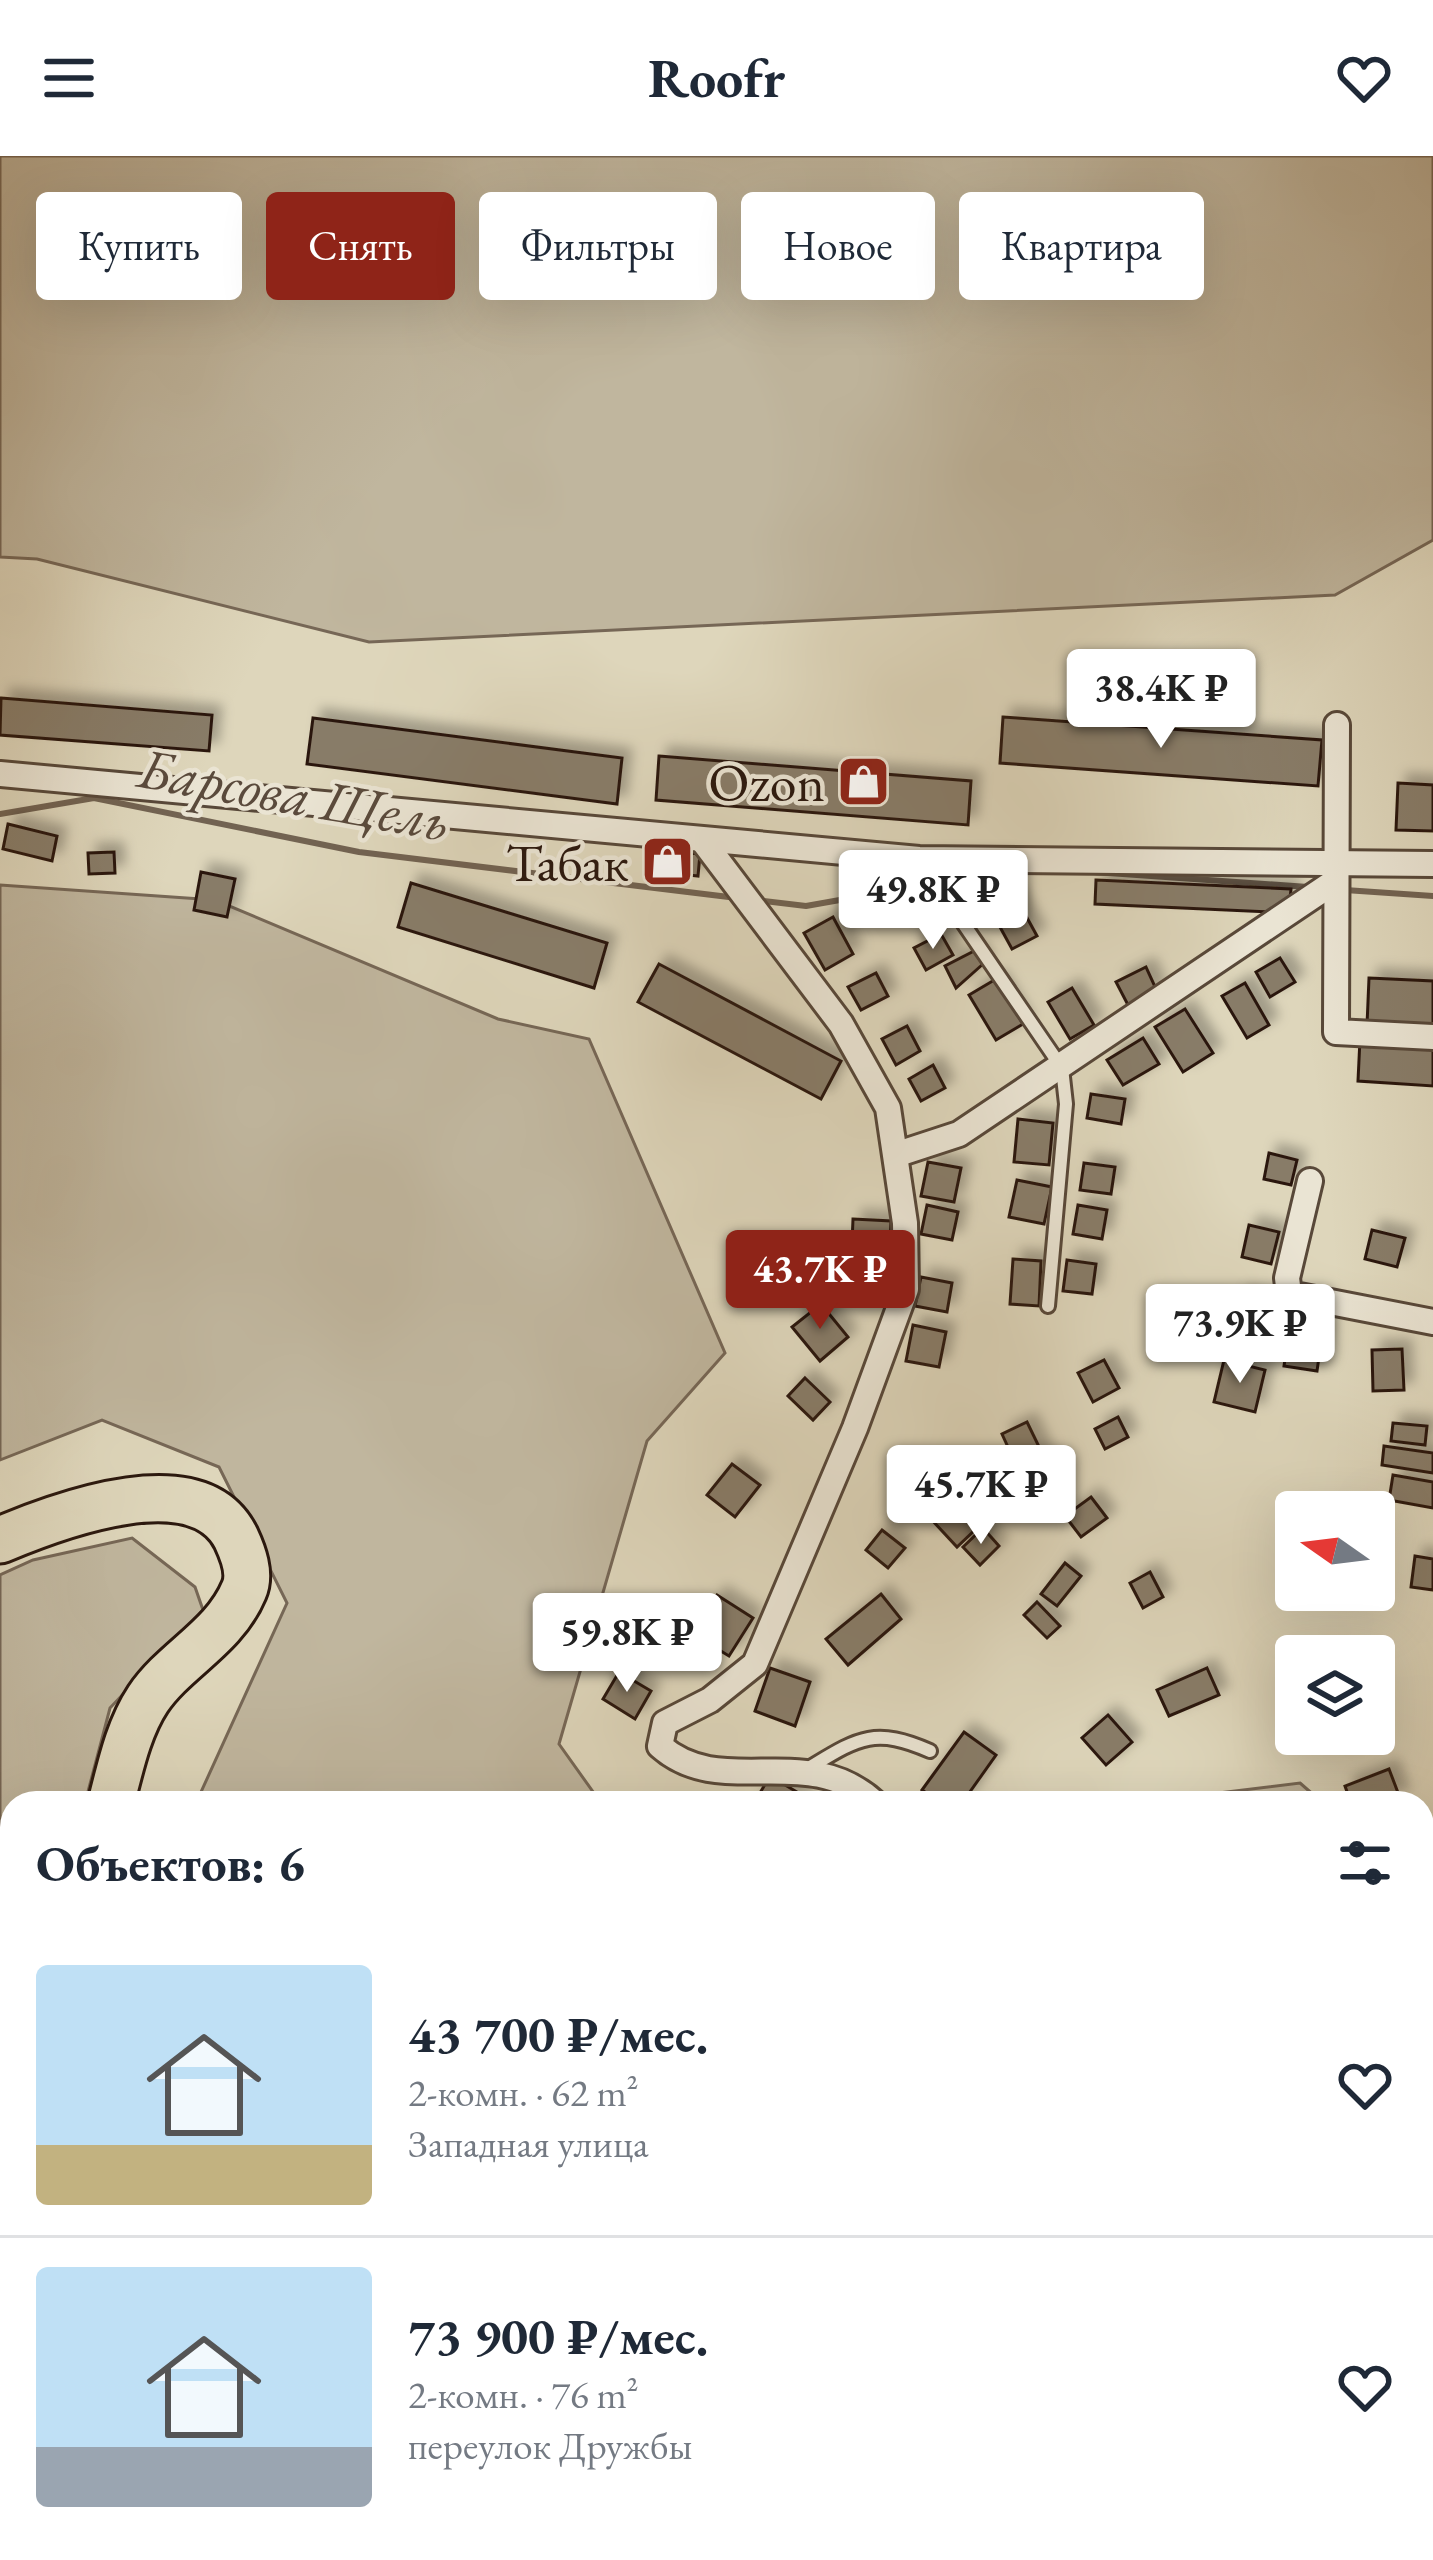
<!DOCTYPE html>
<html lang="ru">
<head>
<meta charset="utf-8">
<style>
	body { margin:0; font-family:"EB Garamond",serif; background:#f6f6f7; color:#1f2937; height:100vh; display:flex; flex-direction:column; font-size:45px; white-space:nowrap }
	* { box-sizing:border-box; margin:0 }
	p { font-size:39px; color:#747a83 }
	.icon { flex:none; width:66px; height:66px; fill:none; stroke:currentColor; stroke-width:2; stroke-linecap:round; stroke-linejoin:round }
	.map { position:relative; flex:1; overflow:hidden }
	.panel { position:absolute; left:0px; top:1635px; width:1434px; height:771px; display:flex; flex-direction:column; background:#fff; border-radius:36px 36px 0 0; box-shadow:0 12px 48px #0002 }
	.panel>* { flex:none }
	.top-card { position:absolute; left:36px; top:36px; width:1362px; height:108px; display:flex; gap:24px }
	.needle { width:78px; rotate:284deg }
	.fabs { position:absolute; left:1275px; top:1335px; display:grid; gap:24px }
	.fabs a { display:grid; place-items:center; width:120px; height:120px; border-radius:12px; background:#fff; box-shadow:0 12px 48px #0002; font-size:60px }
	.price { position:absolute; translate:-50% -102px; padding:0 27px; border-radius:12px; background:#fff; color:#222; font-size:39px; line-height:78px; filter:drop-shadow(0 3px 6px #0008) }
	.price::after { content:''; position:absolute; left:50%; top:72px; width:36px; height:27px; margin-left:-18px; background:inherit; clip-path:polygon(0 0,100% 0,50% 100%) }
	.price.current { background:#8f2418; color:#fff }
	ul { padding:0; list-style:none }
	li { display:flex; align-items:center; gap:36px; height:300px; padding:0 36px }
	li+li { border-top:3px solid #e0e1e3 }
	li span { display:grid; place-items:center; flex:none; width:336px; height:240px; border-radius:12px; color:#555 }
	li>.icon { margin-inline-start:auto }
	span .icon { width:144px; height:144px; fill:#fffc; stroke-width:1 }
	li b { font-size:51px }
	h2 { display:flex; justify-content:space-between; align-items:center; height:144px; padding:0 36px; font-size:51px }
	.tag { padding:0 42px; border-radius:12px; background:#fff; box-shadow:0 12px 48px #0002; font-size:42px; line-height:108px }
	.tag.current { background:#8f2418; color:#fff }
	header { display:flex; justify-content:space-between; align-items:center; height:156px; padding:0 36px; background:#fff; font-size:54px; font-weight:700 }
	.map>svg:first-child { display:block }
	.green { fill:#c0b69e; stroke:#766756; stroke-width:3 }
	.lines { fill:none; stroke-linecap:round; stroke-linejoin:round }
	.stream { stroke:#726352; stroke-width:6 }
	.building { fill:#887b68; stroke:#2b180e; stroke-width:3; filter:url(#shadow) }
	.lane-casing { stroke:#584839; stroke-width:18 }
	.street-casing { stroke:#584839; stroke-width:30 }
	.highway-casing { stroke:#2b180e; stroke-width:51 }
	.lane { stroke:#eae4d3; stroke-width:12 }
	.street { stroke:#eae4d3; stroke-width:24 }
	.highway { stroke:#ded6bb; stroke-width:45 }
	.labels { text-anchor:middle; stroke-width:9; stroke-linejoin:round; paint-order:stroke }
	.poi-label { font-size:54px; fill:#2b180e; stroke:#eae4d3; text-anchor:end }
	.water-label { font-size:57px; font-style:italic; fill:#5a4a3c; stroke:#eae4d3 }
</style>
</head>
<body>
<header><svg class="icon" aria-label="menu" viewBox="0 0 24 24"><path d="M4 6h16M4 12h16M4 18h16"/></svg>Roofr<svg class="icon" aria-label="heart" viewBox="0 0 24 24"><path d="M12 20l-8-8c-3-5 5-10 8-4 3-6 11-1 8 4z"/></svg></header>
<div class="map">
<svg width="1433" height="2404" viewBox="0 0 1433 2404">
	<defs>
		<filter id="shadow"><feDropShadow dx="9" dy="-9" stdDeviation="6" flood-color="#0004"/></filter>
	</defs>
	<rect width="100%" height="100%" fill="#ded6bb"/>
	<filter id="stains"><feTurbulence type="fractalNoise" baseFrequency=".00167" numOctaves="4"/><feColorMatrix values="0 0 0 0 .2 0 0 0 0 .09 0 0 0 0 .02 0 0 0 .5 -.17"/></filter>
	<radialGradient id="worn" r=".72"><stop offset=".6" stop-color="#630" stop-opacity="0"/><stop offset="1" stop-color="#630" stop-opacity=".3"/></radialGradient>
	<g class="green">
		<path d="M0,0H1433V384L1335,439L369,486L37,403L0,401Z"/>
		<path d="M0,729L215,744L498,863L589,883L725,1197L647,1285L559,1588L601,1647H196L287,1447L219,1311L102,1264L0,1304Z"/>
		<path d="M132,1382L195,1431L203,1454L110,1552L85,1647H12V2394H1422V2175L1433,2166V2404H0V1419L33,1404Z"/>
		<path d="M1300,1627L1323,1647H1205L1211,1638Z"/>
	</g>
	<g class="lines">
		<g class="stream">
			<path d="M0,658L94,642L359,696L737,742"/>
			<path d="M1094,716L1308,731"/>
			<path d="M1345,734L1433,740"/>
			<path d="M756,744L806,750L1003,715"/>
		</g>
	</g>
	<g class="building">
		<path d="M1,542L212,559L209,595L0,579Z"/>
		<path d="M1003,561L1322,584L1318,630L1000,607Z"/>
		<path d="M313,562L622,602L617,648L307,608Z"/>
		<path d="M659,600L971,625L968,669L656,644Z"/>
		<path d="M1398,627L1433,629V675L1396,674Z"/>
		<path d="M8,668L57,680L52,705L3,693Z"/>
		<path d="M665,695L700,698L698,720L662,716Z"/>
		<path d="M114,696L115,717L89,718L88,697Z"/>
		<path d="M201,716L235,723L227,761L194,754Z"/>
		<path d="M1096,724L1291,733L1290,744L1270,756L1095,748Z"/>
		<path d="M411,727L607,787L594,832L398,771Z"/>
		<path d="M1014,738L1037,780L1012,793L989,751Z"/>
		<path d="M833,761L853,798L825,814L804,777Z"/>
		<path d="M941,778L953,799L926,814L914,792Z"/>
		<path d="M976,794L983,808L956,832L945,810Z"/>
		<path d="M1280,802L1295,826L1270,841L1256,816Z"/>
		<path d="M659,808L841,905L821,943L638,846Z"/>
		<path d="M1146,811L1157,835L1128,849L1116,826Z"/>
		<path d="M876,817L888,840L861,854L848,831Z"/>
		<path d="M1369,822L1433,825V873L1367,869Z"/>
		<path d="M996,823L1023,868L996,884L969,839Z"/>
		<path d="M1245,827L1269,869L1247,882L1222,840Z"/>
		<path d="M1072,832L1094,869L1070,883L1048,846Z"/>
		<path d="M1185,853L1213,897L1183,916L1155,871Z"/>
		<path d="M907,870L920,895L896,909L882,883Z"/>
		<path d="M1143,882L1159,908L1123,929L1107,904Z"/>
		<path d="M1360,883L1433,888V930L1358,925Z"/>
		<path d="M933,909L945,932L921,945L909,923Z"/>
		<path d="M1091,938L1125,943L1121,968L1087,962Z"/>
		<path d="M1018,963L1053,967L1049,1009L1014,1006Z"/>
		<path d="M1269,997L1297,1004L1291,1029L1264,1023Z"/>
		<path d="M928,1006L961,1012L954,1046L921,1040Z"/>
		<path d="M1084,1007L1115,1011L1111,1038L1080,1034Z"/>
		<path d="M1017,1024L1052,1031L1044,1068L1009,1061Z"/>
		<path d="M927,1049L958,1056L952,1084L921,1078Z"/>
		<path d="M1078,1049L1107,1054L1102,1083L1073,1078Z"/>
		<path d="M853,1063L891,1065L889,1112L851,1111Z"/>
		<path d="M1249,1069L1279,1076L1271,1108L1242,1101Z"/>
		<path d="M1372,1074L1405,1082L1397,1111L1365,1103Z"/>
		<path d="M1013,1103L1041,1105L1039,1150L1010,1148Z"/>
		<path d="M1067,1104L1096,1108L1092,1138L1063,1135Z"/>
		<path d="M921,1121L952,1127L947,1156L915,1150Z"/>
		<path d="M1240,1140L1284,1150L1275,1189L1231,1179Z"/>
		<path d="M821,1148L848,1181L820,1205L792,1171Z"/>
		<path d="M1290,1168L1323,1173L1317,1215L1284,1210Z"/>
		<path d="M913,1169L946,1176L939,1211L906,1205Z"/>
		<path d="M1402,1193L1404,1234L1373,1235L1372,1194Z"/>
		<path d="M1104,1204L1119,1232L1093,1246L1078,1217Z"/>
		<path d="M1224,1204L1265,1214L1255,1256L1214,1246Z"/>
		<path d="M805,1222L830,1246L813,1264L788,1240Z"/>
		<path d="M1118,1261L1128,1281L1105,1293L1095,1273Z"/>
		<path d="M1027,1266L1044,1301L1018,1313L1002,1278Z"/>
		<path d="M1393,1267L1427,1270L1425,1289L1391,1285Z"/>
		<path d="M1384,1290L1433,1297V1317L1382,1309Z"/>
		<path d="M732,1308L760,1329L735,1361L707,1339Z"/>
		<path d="M1393,1319L1433,1326V1352L1389,1344Z"/>
		<path d="M1091,1341L1107,1362L1081,1381L1065,1360Z"/>
		<path d="M952,1342L979,1370L957,1391L931,1363Z"/>
		<path d="M983,1372L999,1390L980,1409L963,1391Z"/>
		<path d="M882,1374L905,1392L888,1412L866,1394Z"/>
		<path d="M1415,1400L1433,1403V1434L1411,1431Z"/>
		<path d="M1065,1407L1081,1420L1057,1450L1041,1438Z"/>
		<path d="M1150,1416L1163,1441L1143,1452L1130,1427Z"/>
		<path d="M881,1438L901,1463L848,1509L826,1483Z"/>
		<path d="M717,1439L753,1462L729,1500L693,1478Z"/>
		<path d="M1037,1446L1060,1470L1047,1482L1024,1459Z"/>
		<path d="M770,1512L810,1526L795,1570L755,1555Z"/>
		<path d="M1207,1512L1219,1539L1169,1560L1157,1534Z"/>
		<path d="M619,1516L651,1535L635,1563L603,1543Z"/>
		<path d="M1108,1559L1132,1586L1106,1609L1082,1582Z"/>
		<path d="M964,1576L996,1599L962,1647H941L922,1634Z"/>
		<path d="M1389,1613L1400,1642L1351,1647L1345,1630Z"/>
		<path d="M770,1620L807,1642L804,1647H754Z"/>
	</g>
	<g class="lines">
		<defs>
			<g id="lane">
				<path d="M920,704L1062,912L1066,948L1048,1150"/>
				<path d="M807,1613C857,1583 873,1570 930,1595"/>
				<path d="M0,2331L12,2334"/>
				<path d="M153,2394L168,2404"/>
			</g>
			<g id="street">
				<path d="M1337,569L1336,876L1433,881"/>
				<path d="M0,618L919,703L1433,708"/>
				<path d="M703,685L841,868L888,952L905,1067L906,1133L855,1272L755,1508L710,1544L665,1567L660,1590C722,1645 806,1584 875,1647"/>
				<path d="M898,998L959,978L1334,726"/>
				<path d="M1310,1025L1287,1122L1289,1138L1433,1166"/>
			</g>
			<g id="highway">
				<path d="M0,1384C57,1360 198,1306 236,1382C243,1397 251,1418 244,1434C224,1482 175,1503 148,1543C128,1573 120,1613 111,1647"/>
				<path d="M1422,2113L1433,2103"/>
			</g>
		</defs>
		<use href="#lane" class="lane-casing"/>
		<use href="#street" class="street-casing"/>
		<use href="#highway" class="highway-casing"/>
		<use href="#lane" class="lane"/>
		<use href="#street" class="street"/>
		<use href="#highway" class="highway"/>
	</g>
	<defs>
		<symbol id="shop-square" viewBox="-11 -11 22 22"><rect x="-9" y="-9" width="18" height="18" rx="4" fill="#8f2418" stroke="#eae4d3"/><path d="M-5-2.5h2.3a2.7 3.5 0 0 1 5.4 0H5L5.5 6h-11ZM-1.5-2.5h3a1.5 2.3 0 0 0-3 0Z" fill="#fff"/></symbol>
	</defs>
	<g fill-rule="evenodd">
		<use href="#shop-square" x="834" y="596" width="59" height="59"/>
		<use href="#shop-square" x="638" y="676" width="59" height="59"/>
	</g>
	<g class="labels">
		<g class="poi-label">
			<text x="825" y="645">Ozon</text>
			<text x="629" y="725">Табак</text>
		</g>
		<g class="water-label">
			<text transform="translate(294 638) rotate(10)" y="20">Барсова Щель</text>
		</g>
	</g>
	<rect width="100%" height="100%" filter="url(#stains)"/>
	<rect width="100%" height="100%" fill="url(#worn)"/>
</svg>
<div class="fabs">
<a><svg class="needle" viewBox="-14 -14 28 28"><path d="M0-13l5 13h-10z" fill="#e53935"/><path d="M0 13l5-13h-10z" fill="#747a83"/></svg></a>
<a><svg class="icon" aria-label="layers" viewBox="0 0 24 24"><path d="M12 4l9 5-9 5-9-5zM3 14l9 5 9-5"/></svg></a>
</div>
<b class="price" style="left:1161px;top:595px">38.4K ₽</b>
<b class="price" style="left:933px;top:796px">49.8K ₽</b>
<b class="price current" style="left:820px;top:1176px">43.7K ₽</b>
<b class="price" style="left:1240px;top:1230px">73.9K ₽</b>
<b class="price" style="left:981px;top:1391px">45.7K ₽</b>
<b class="price" style="left:627px;top:1539px">59.8K ₽</b>
<div class="top-card">
<a class="tag">Купить</a>
<a class="tag current">Снять</a>
<a class="tag">Фильтры</a>
<a class="tag">Новое</a>
<a class="tag">Квартира</a>
</div>
<section class="panel">
<h2>Объектов: 6<svg class="icon" aria-label="filters" viewBox="0 0 24 24"><path d="M4 7h16M4 17h16"/><circle cx="9" cy="7" r="2"/><circle cx="15" cy="17" r="2"/></svg></h2>
<ul>
<li><span style="background:linear-gradient(#bfe0f5 75%,#c2b280 0)"><svg class="icon" aria-label="home" viewBox="0 0 24 24"><path d="M3 11l9-7 9 7M6 9v11h12V9"/></svg></span><div><b>43 700 ₽/мес.</b><p>2-комн. · 62 m²</p><p>Западная улица</p></div><svg class="icon" aria-label="heart" viewBox="0 0 24 24"><path d="M12 20l-8-8c-3-5 5-10 8-4 3-6 11-1 8 4z"/></svg></li>
<li><span style="background:linear-gradient(#bfe0f5 75%,#9aa5b1 0)"><svg class="icon" aria-label="home" viewBox="0 0 24 24"><path d="M3 11l9-7 9 7M6 9v11h12V9"/></svg></span><div><b>73 900 ₽/мес.</b><p>2-комн. · 76 m²</p><p>переулок Дружбы</p></div><svg class="icon" aria-label="heart" viewBox="0 0 24 24"><path d="M12 20l-8-8c-3-5 5-10 8-4 3-6 11-1 8 4z"/></svg></li>
</ul>
</section>
</div>
</body>
</html>
